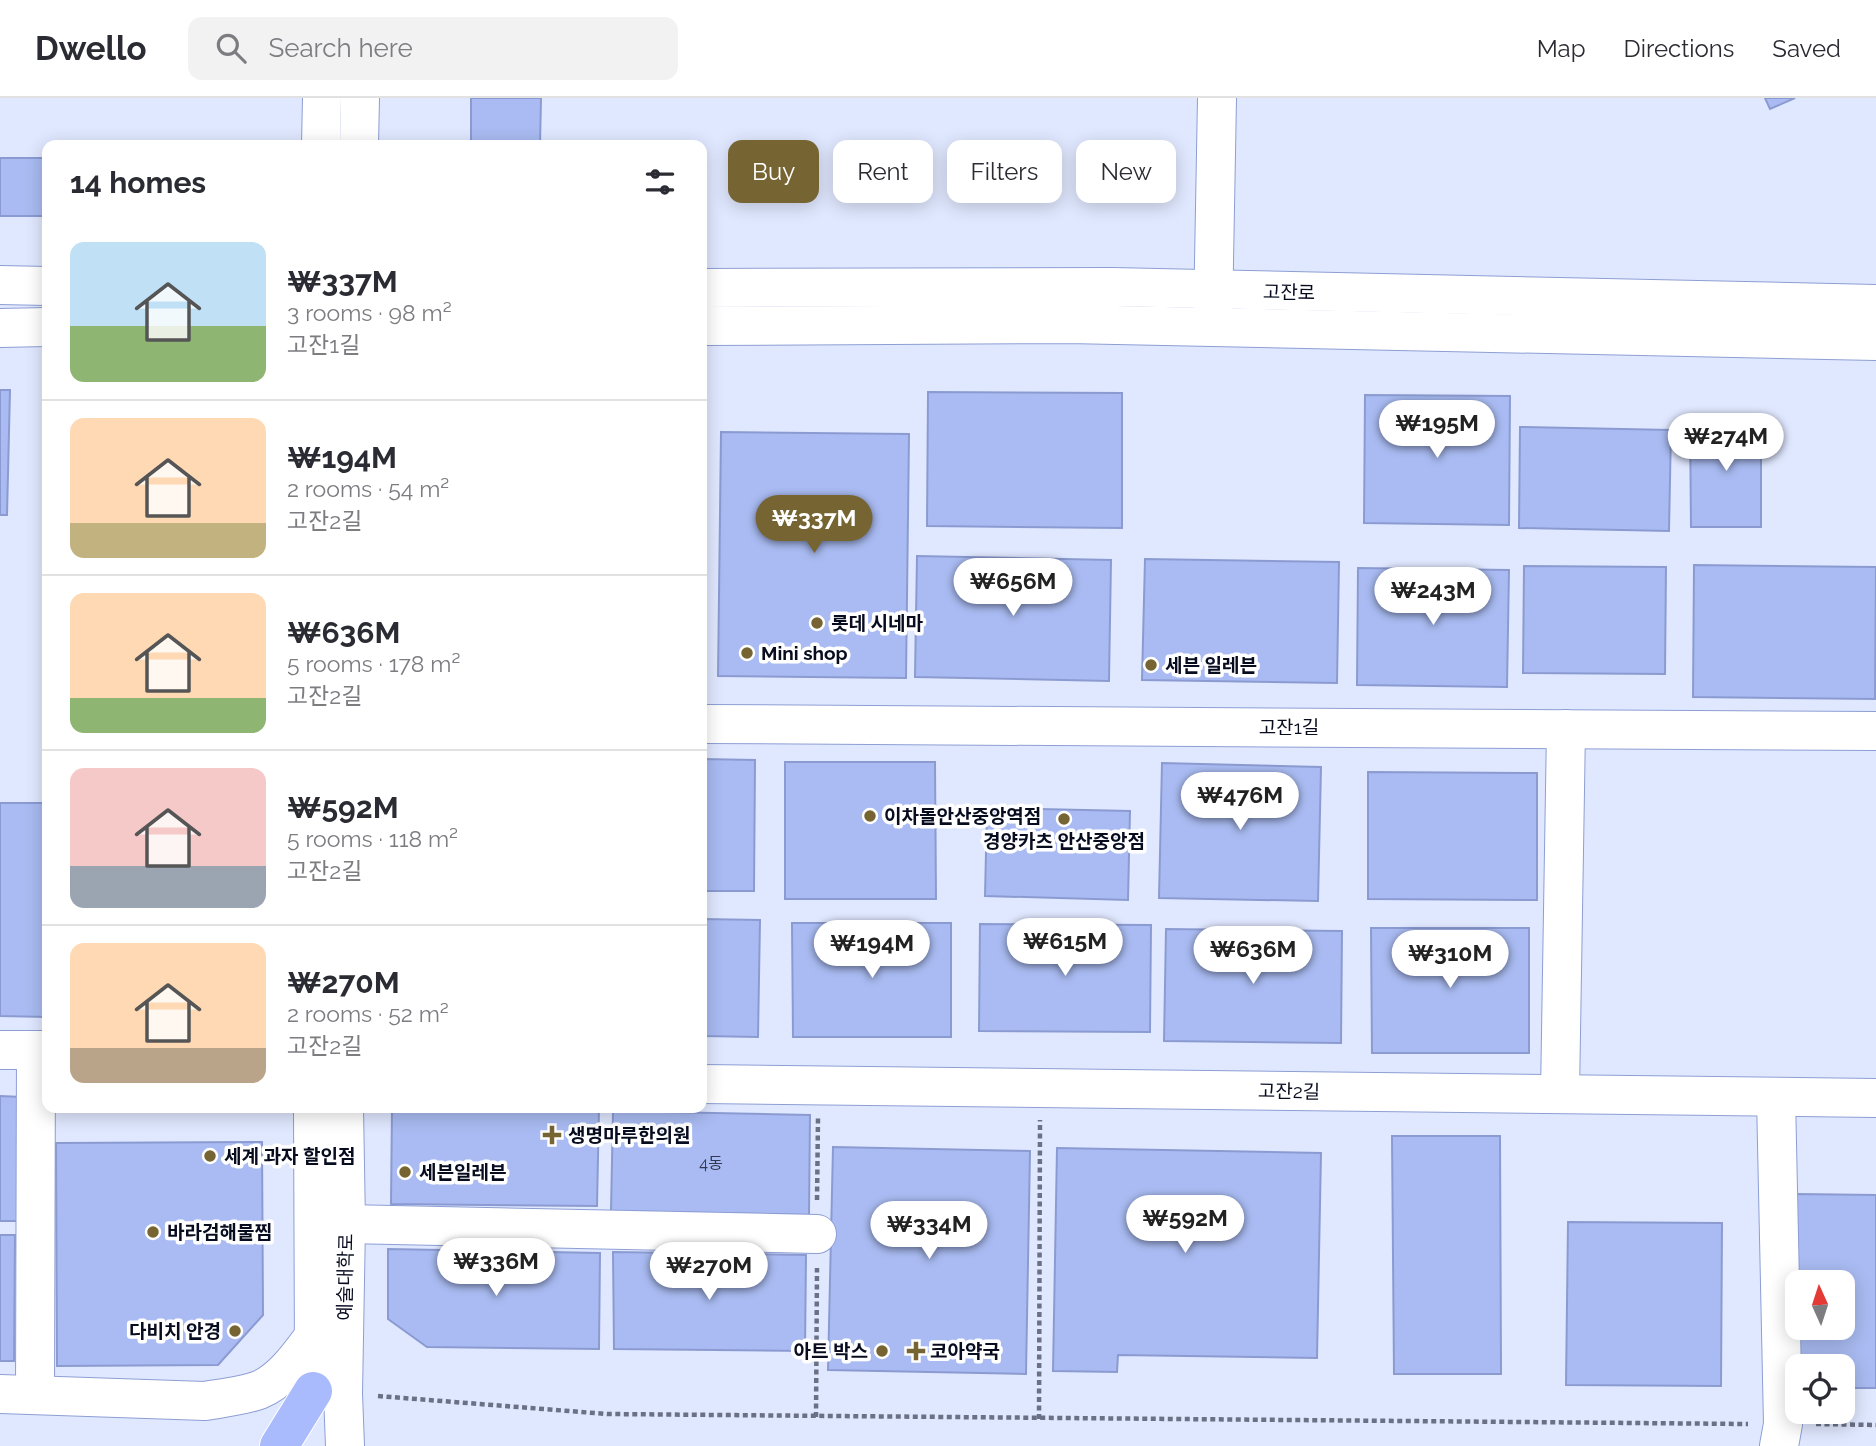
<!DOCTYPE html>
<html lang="en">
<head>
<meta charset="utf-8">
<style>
	body { margin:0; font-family:Raleway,"Noto Sans KR",sans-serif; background:#f2f2f3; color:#2b2b33; height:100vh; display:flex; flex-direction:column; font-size:26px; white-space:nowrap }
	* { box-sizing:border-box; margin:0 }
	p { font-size:23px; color:#7c7c81 }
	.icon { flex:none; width:38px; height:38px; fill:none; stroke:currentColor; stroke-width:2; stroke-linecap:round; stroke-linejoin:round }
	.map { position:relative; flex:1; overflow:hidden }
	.side { position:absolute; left:42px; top:42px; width:665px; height:973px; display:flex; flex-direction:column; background:#fff; border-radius:14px; box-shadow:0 4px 18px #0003 }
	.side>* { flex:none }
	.top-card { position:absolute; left:728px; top:42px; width:665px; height:63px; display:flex; gap:14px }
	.needle { width:46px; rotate:357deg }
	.tools { position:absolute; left:1785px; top:1172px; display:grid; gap:14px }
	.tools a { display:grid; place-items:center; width:70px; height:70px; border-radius:14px; background:#fff; box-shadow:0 4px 18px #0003; font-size:35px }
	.price { position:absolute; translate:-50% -60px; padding:0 16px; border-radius:24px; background:#fff; color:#222; font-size:23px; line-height:46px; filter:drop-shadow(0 2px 4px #0008) }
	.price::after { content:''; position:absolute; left:50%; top:42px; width:21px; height:16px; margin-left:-10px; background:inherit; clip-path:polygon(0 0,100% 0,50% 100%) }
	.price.selected { background:#766533; color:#fff }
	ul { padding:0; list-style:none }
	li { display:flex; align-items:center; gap:21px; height:175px; padding:0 28px }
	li+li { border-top:2px solid #e1e1e2 }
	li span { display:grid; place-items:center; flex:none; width:196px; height:140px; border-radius:14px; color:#555 }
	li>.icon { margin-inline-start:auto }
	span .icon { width:84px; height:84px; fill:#fffc; stroke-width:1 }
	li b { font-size:30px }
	h2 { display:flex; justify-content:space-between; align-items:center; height:84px; padding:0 28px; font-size:30px }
	.pill { padding:0 24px; border-radius:14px; background:#fff; box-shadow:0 4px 18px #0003; font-size:24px; line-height:63px }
	.pill.selected { background:#766533; color:#fff }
	header { display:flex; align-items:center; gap:42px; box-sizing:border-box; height:98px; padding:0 35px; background:#fff; border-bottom:2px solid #e1e1e2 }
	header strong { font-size:33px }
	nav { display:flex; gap:38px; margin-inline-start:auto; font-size:24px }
	.search { width:490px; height:63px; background:#f2f2f3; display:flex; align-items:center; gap:18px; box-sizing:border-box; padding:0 24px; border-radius:14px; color:#7c7c81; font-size:26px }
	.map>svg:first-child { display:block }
	.building { fill:#a9bbf2; stroke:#8b9bd1; stroke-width:2; fill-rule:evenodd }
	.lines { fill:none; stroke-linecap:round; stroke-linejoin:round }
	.minor-casing { stroke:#8d9ed4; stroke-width:40 }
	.major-casing { stroke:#fff; stroke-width:40 }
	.path { stroke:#6b7185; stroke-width:4.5; stroke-dasharray:5 3.5; stroke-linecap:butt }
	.minor { stroke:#fff; stroke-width:38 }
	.major { stroke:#aabbfd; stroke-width:38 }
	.poi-dot { fill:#766533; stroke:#fff; stroke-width:2.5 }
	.labels { text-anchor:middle; stroke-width:7; stroke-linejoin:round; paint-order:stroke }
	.number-label { font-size:16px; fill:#303854 }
	.street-label { font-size:19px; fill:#080c1f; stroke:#fff }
	.poi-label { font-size:19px; font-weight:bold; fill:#080c1f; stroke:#fff; text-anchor:start }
</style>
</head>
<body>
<header>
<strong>Dwello</strong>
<div class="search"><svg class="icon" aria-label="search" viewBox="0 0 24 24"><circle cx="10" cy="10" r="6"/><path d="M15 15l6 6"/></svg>Search here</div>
<nav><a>Map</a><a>Directions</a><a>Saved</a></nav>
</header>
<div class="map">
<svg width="1876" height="1348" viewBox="0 0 1876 1348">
	<rect width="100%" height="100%" fill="#e0e8ff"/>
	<g class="building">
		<path d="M471,0H541L540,47H471Z"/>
		<path d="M1765,0H1795L1770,11Z"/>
		<rect x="0" y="60" width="47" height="58"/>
		<path d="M0,292H10L7,417H0Z"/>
		<path d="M928,294L1122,295V430L927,428Z"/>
		<path d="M1365,297L1510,298L1509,427L1364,425Z"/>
		<path d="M1690,322H1761V429H1691Z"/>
		<path d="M1520,329L1671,332L1669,433L1519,430Z"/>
		<path d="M721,334L909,336L906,580L718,578Z"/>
		<path d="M917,458L1111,462L1109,583L915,579Z"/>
		<path d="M1145,461L1339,464L1337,585L1142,582Z"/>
		<path d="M1694,467L1876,469L1875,601L1693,599Z"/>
		<path d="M1524,468L1666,469L1665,576L1523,575Z"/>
		<path d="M1358,470L1509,472L1507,589L1357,587Z"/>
		<path d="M702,661L755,662L754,793H702Z"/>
		<path d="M785,664H935L936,801H785Z"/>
		<path d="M1162,665L1321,669L1318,803L1159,800Z"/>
		<path d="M1368,674L1537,675V802L1368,801Z"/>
		<path d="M0,705H47V919L0,918Z"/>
		<path d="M987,710L1130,713L1128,802L985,798Z"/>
		<path d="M702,821L760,822L758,939L702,938Z"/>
		<path d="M792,825H951V939H793Z"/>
		<path d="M980,826L1151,827L1150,934L979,933Z"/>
		<path d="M1371,830H1529V955H1372Z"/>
		<path d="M1166,831L1342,833L1341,945L1164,943Z"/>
		<path d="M0,998L22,999L21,1123H0Z"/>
		<path d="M392,1010L599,1011L597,1108L391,1106Z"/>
		<path d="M613,1013L810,1017L809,1117L611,1113Z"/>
		<path d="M1392,1038H1500L1501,1276H1394Z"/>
		<path d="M262,1044L263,1217L218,1267L57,1268L56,1045Z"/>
		<path d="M833,1049L1030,1053L1026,1276L828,1272Z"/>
		<path d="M1057,1050L1321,1055L1317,1260L1118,1257L1117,1274L1053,1273Z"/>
		<path d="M1797,1096L1876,1097V1290H1843V1269H1797ZM1797,1185H1843V1230H1797Z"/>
		<path d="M1568,1124L1722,1125L1721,1288L1566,1287Z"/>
		<path d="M0,1137H15L14,1263H0Z"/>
		<path d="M388,1151L600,1155L599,1251L427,1249L388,1221Z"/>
		<path d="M613,1154L806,1157L805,1253L614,1251Z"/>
	</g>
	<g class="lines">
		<defs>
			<g id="minor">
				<path d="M321,47L322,0"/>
				<path d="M359,47L360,0"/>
				<path d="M0,187L47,188"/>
				<path d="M702,190L1112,189L1876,206"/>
				<path d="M1213,219L1217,0"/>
				<path d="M702,228L1068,226L1876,243"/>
				<path d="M0,230L47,229"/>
				<path d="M702,626L1876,633"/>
				<path d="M0,952H47"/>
				<path d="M702,986L1876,1000"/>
				<path d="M1560,996L1566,631"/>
				<path d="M1776,999L1783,1326L1779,1348"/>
				<path d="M313,1010L314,1263"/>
				<path d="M344,1010L346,1126L343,1296L345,1348"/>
				<path d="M346,1126L817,1136"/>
				<path d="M0,1296L205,1303C223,1300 243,1298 259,1292C282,1283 300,1257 314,1238"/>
				<path d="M35,1297L36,952"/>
			</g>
			<path id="major" d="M279,1348L313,1293"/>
		</defs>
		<use href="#minor" class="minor-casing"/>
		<use href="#major" class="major-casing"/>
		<g class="path">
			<path d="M817,1102L818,1020"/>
			<path d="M378,1298L607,1316L1748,1326"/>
			<path d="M816,1319L817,1170"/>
			<path d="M1039,1321L1040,1022"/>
			<path d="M1816,1326L1876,1327"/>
		</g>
		<use href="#minor" class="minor"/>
		<use href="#major" class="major"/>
	</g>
	<g class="poi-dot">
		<circle cx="817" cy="525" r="7"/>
		<circle cx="747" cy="555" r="7"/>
		<circle cx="1151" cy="567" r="7"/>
		<circle cx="870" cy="718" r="7"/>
		<circle cx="1064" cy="721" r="7"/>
		<path d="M548.5 1026.5h7v7h7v7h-7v7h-7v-7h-7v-7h7z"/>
		<circle cx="210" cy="1058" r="7"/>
		<circle cx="405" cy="1074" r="7"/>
		<circle cx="153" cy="1134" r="7"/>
		<circle cx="235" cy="1233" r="7"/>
		<circle cx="882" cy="1253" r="7"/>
		<path d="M912.5 1242.5h7v7h7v7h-7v7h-7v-7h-7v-7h7z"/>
	</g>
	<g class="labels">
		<g class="number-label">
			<text x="711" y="1071">4동</text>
		</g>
		<g class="street-label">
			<text transform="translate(1289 194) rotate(1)" y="7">고잔로</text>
			<text x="1289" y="636">고잔1길</text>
			<text transform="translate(1289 993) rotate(1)" y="7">고잔2길</text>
			<text transform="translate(345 1179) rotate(-89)" y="7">예술대학로</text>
		</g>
		<g class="poi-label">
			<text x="831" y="532">롯데 시네마</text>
			<text x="761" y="562">Mini shop</text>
			<text x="1165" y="574">세븐 일레븐</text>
			<text x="884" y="725">이차돌안산중앙역점</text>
			<text x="1064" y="750" text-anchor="middle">경양카츠 안산중앙점</text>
			<text x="568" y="1044">생명마루한의원</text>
			<text x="224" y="1065">세계 과자 할인점</text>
			<text x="419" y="1081">세븐일레븐</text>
			<text x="167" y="1141">바라검해물찜</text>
			<text x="221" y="1240" text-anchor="end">다비치 안경</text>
			<text x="868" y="1260" text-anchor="end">아트 박스</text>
			<text x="930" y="1260">코아약국</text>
		</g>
	</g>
</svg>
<div class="tools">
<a><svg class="needle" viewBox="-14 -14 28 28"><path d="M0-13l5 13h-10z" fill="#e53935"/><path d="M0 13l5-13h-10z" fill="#7c7c81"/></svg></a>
<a><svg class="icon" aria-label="locate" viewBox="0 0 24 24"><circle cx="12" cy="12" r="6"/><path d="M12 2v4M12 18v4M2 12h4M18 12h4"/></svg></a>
</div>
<b class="price" style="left:1437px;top:362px">₩195M</b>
<b class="price" style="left:1726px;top:375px">₩274M</b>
<b class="price selected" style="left:814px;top:457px">₩337M</b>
<b class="price" style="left:1013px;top:520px">₩656M</b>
<b class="price" style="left:1433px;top:529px">₩243M</b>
<b class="price" style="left:1240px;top:734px">₩476M</b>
<b class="price" style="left:1065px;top:880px">₩615M</b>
<b class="price" style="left:872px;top:882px">₩194M</b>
<b class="price" style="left:1253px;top:888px">₩636M</b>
<b class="price" style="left:1450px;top:892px">₩310M</b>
<b class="price" style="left:1185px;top:1157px">₩592M</b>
<b class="price" style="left:929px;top:1163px">₩334M</b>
<b class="price" style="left:496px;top:1200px">₩336M</b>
<b class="price" style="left:709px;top:1204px">₩270M</b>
<div class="top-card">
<a class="pill selected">Buy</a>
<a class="pill">Rent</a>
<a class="pill">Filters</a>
<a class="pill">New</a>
</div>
<section class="side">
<h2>14 homes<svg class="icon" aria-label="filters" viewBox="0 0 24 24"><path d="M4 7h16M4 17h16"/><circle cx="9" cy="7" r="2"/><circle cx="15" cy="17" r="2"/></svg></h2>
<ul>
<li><span style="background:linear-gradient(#bfe0f5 60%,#8fb573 0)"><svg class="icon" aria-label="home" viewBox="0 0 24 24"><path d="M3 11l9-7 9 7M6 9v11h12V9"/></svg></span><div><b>₩337M</b><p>3 rooms · 98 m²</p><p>고잔1길</p></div></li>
<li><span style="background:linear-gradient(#ffd9b3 75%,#c2b280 0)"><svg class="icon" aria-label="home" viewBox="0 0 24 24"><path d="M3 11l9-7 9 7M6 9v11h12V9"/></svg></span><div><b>₩194M</b><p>2 rooms · 54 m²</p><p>고잔2길</p></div></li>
<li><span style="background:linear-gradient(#ffd9b3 75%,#8fb573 0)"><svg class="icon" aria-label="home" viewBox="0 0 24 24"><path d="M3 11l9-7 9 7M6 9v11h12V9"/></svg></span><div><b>₩636M</b><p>5 rooms · 178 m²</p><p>고잔2길</p></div></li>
<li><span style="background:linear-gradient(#f6c9c9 70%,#9aa5b1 0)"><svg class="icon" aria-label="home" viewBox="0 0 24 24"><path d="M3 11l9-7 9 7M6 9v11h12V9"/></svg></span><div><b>₩592M</b><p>5 rooms · 118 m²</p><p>고잔2길</p></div></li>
<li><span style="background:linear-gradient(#ffd9b3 75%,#b9a48a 0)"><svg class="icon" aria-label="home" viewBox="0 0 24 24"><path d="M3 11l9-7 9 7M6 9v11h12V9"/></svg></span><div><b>₩270M</b><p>2 rooms · 52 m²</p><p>고잔2길</p></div></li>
</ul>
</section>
</div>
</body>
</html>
